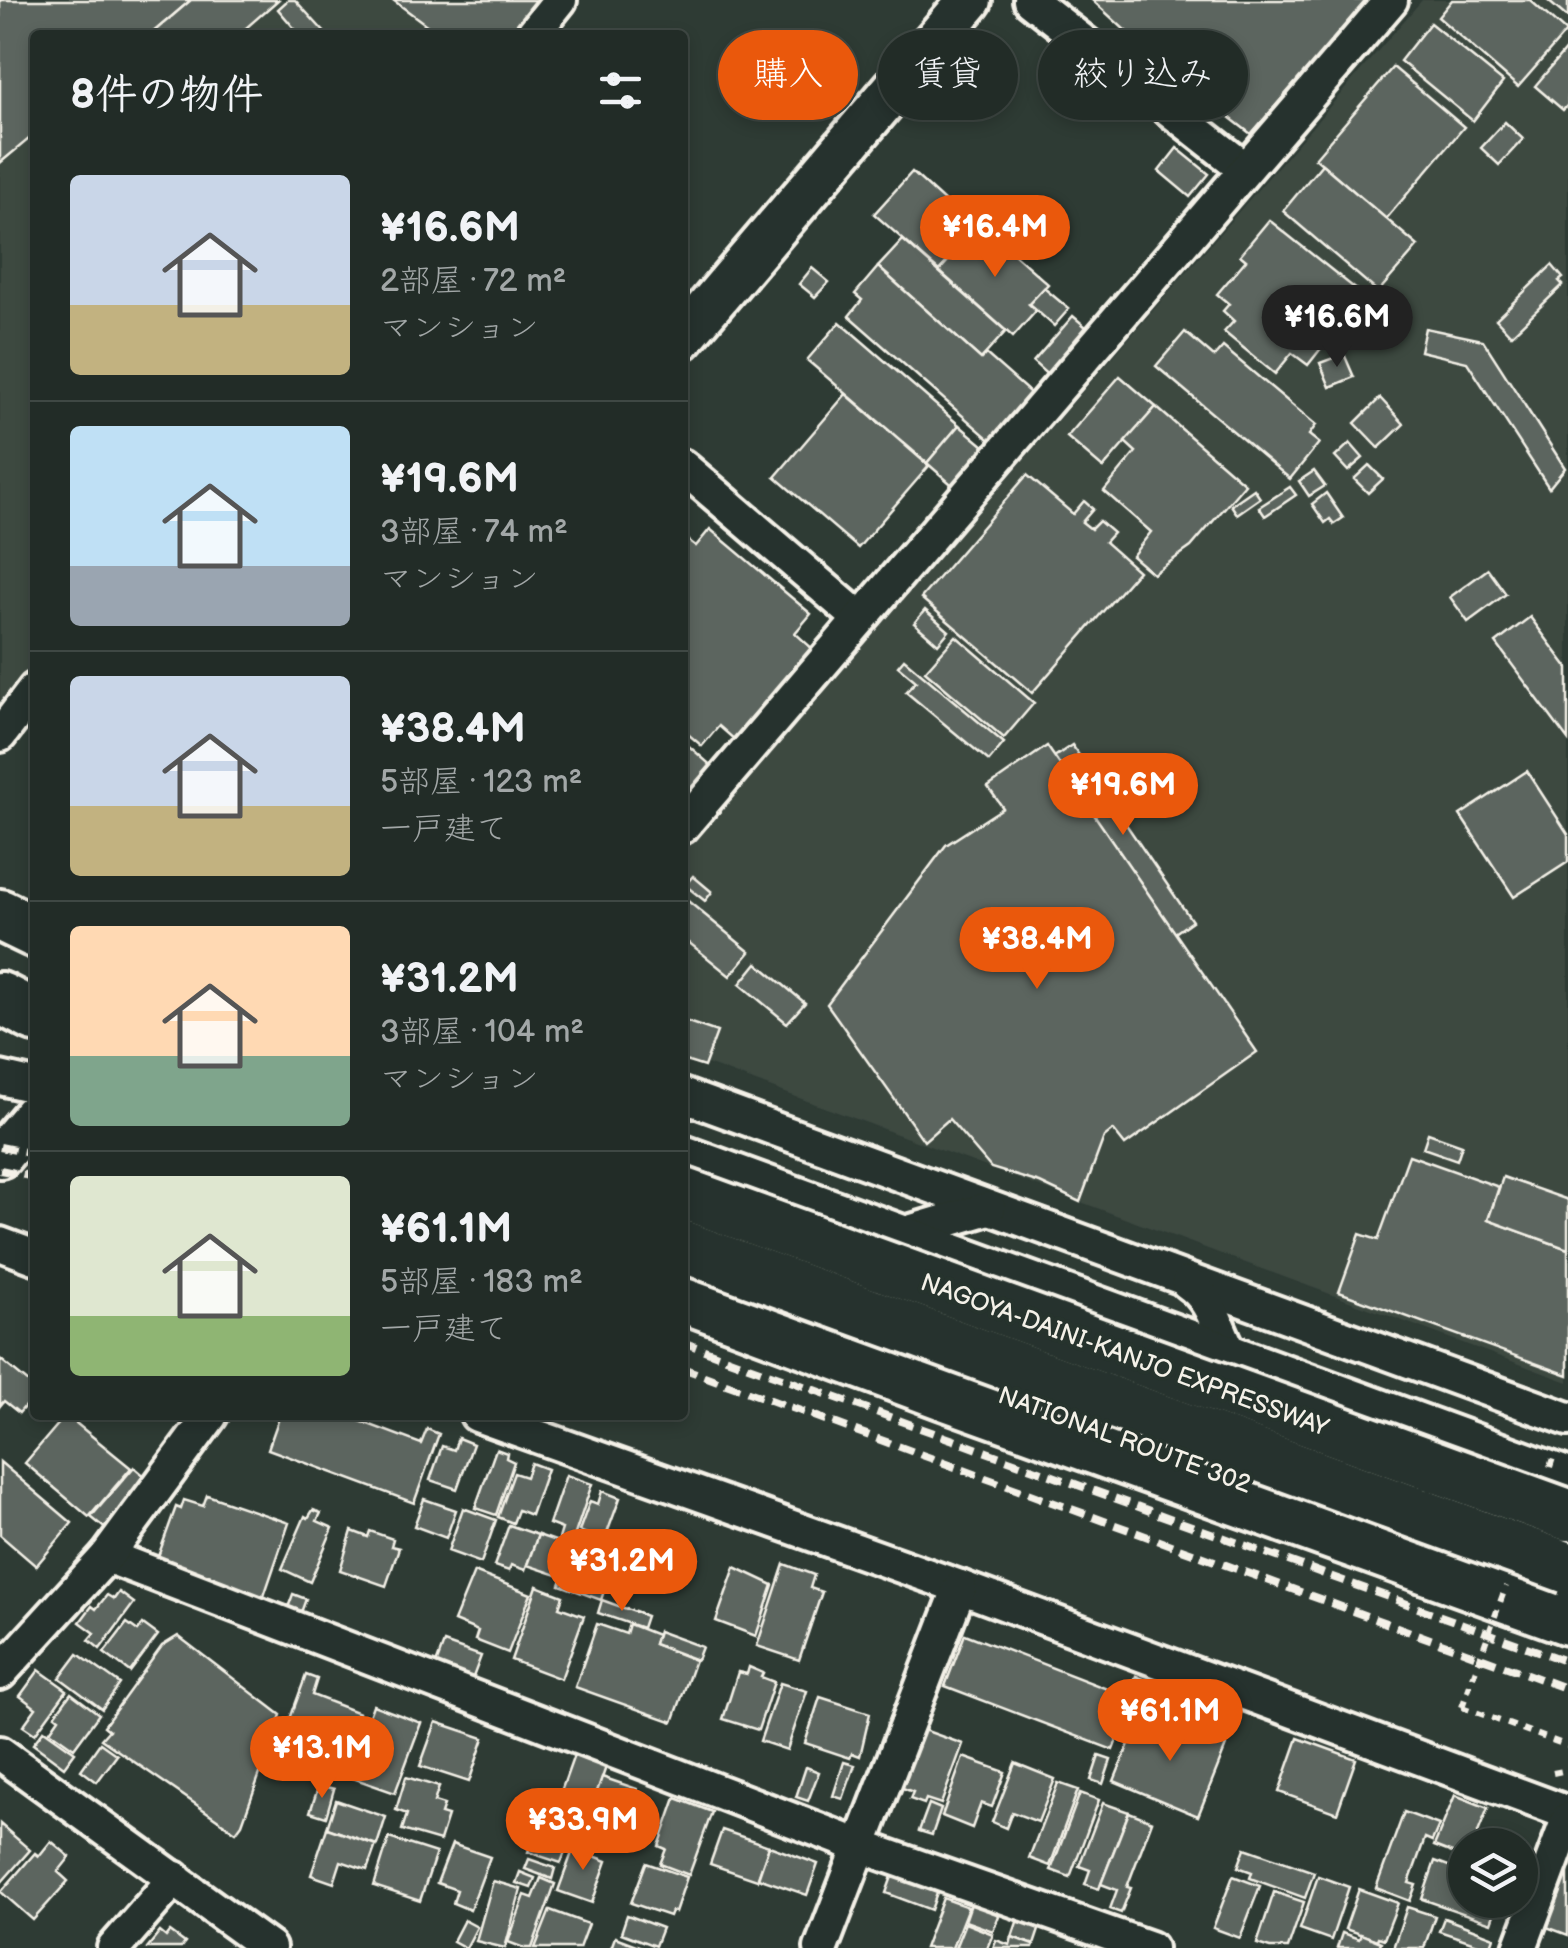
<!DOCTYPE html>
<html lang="ja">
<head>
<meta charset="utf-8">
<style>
	body { margin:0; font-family:"Balsamiq Sans","Klee One",sans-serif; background:#2a342f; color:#f1f3f6; height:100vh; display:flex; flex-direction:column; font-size:38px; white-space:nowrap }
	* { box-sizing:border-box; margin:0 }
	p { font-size:32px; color:#a2a7a7 }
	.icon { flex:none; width:55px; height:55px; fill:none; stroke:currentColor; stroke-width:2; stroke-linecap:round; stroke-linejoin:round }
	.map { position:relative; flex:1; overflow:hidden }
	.details { position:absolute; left:30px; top:30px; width:658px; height:1390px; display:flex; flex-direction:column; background:#222c27; border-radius:10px; box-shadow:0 5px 15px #0003,0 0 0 2px #3f4844 }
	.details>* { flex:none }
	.banner { position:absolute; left:718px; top:30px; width:700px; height:90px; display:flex; gap:20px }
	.tools { position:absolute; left:1448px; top:1828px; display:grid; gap:20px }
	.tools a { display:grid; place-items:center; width:90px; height:90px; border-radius:50%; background:#222c27; box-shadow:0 5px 15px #0003,0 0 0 2px #3f4844; font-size:50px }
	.price { position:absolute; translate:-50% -85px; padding:0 22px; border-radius:35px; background:#ea580c; color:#fff; font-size:32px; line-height:65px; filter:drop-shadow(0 2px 5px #0008) }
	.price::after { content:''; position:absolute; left:50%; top:60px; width:30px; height:22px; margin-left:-15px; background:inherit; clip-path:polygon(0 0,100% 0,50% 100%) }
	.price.selected { background:#222; color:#fff }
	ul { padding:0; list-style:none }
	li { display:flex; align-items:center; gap:30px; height:250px; padding:0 40px }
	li+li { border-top:2px solid #3f4844 }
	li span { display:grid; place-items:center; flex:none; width:280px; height:200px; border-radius:10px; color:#555 }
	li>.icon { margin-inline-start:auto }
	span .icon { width:120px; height:120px; fill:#fffc; stroke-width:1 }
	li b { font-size:42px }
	h2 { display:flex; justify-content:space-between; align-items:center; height:120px; padding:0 40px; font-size:42px }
	.pill { padding:0 35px; border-radius:45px; background:#222c27; box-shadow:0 5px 15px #0003,0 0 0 2px #3f4844; font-size:35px; line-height:90px }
	.pill.selected { background:#ea580c; color:#fff }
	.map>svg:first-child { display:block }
	.built { fill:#3c4841 }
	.building { fill:#5c655e; stroke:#f4f1e8; stroke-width:2.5 }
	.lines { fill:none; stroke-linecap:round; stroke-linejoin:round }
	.minor-casing { stroke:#f4f1e8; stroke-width:40 }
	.major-casing { stroke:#f4f1e8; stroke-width:50 }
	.highway-casing { stroke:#f4f1e8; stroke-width:58 }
	.path { stroke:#f4f1e8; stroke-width:6; stroke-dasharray:8 8; stroke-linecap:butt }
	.minor { stroke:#26332d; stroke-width:32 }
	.major { stroke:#26332d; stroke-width:42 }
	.highway { stroke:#26332d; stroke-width:50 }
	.rail { stroke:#f4f1e8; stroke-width:8; stroke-dasharray:15 8; stroke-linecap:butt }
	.highway-bridge-casing { stroke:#f4f1e8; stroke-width:58; stroke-linecap:butt }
	.path-bridge { stroke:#f4f1e8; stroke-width:6; stroke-dasharray:8 8; stroke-linecap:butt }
	.highway-bridge { stroke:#26332d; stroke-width:50 }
	.labels { text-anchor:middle; stroke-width:8; stroke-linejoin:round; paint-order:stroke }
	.street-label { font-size:25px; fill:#f4f1e8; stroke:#26332d }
</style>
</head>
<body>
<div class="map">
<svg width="1568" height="1948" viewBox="0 0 1568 1948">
	<rect width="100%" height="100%" fill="#2e3b34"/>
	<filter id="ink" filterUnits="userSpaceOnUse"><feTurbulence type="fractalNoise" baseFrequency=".01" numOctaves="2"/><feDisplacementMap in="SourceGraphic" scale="20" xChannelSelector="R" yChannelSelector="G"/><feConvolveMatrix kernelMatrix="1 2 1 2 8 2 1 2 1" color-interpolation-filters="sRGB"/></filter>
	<g filter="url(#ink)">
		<g class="built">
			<path d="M0,0H540L513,35H35V660L0,706Z"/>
			<path d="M1422,0H1568V1382L683,1055V853Z"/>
		</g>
		<g class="building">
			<path d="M0,0H191L150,35H35V134L0,163Z"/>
			<path d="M191,0H278L238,35H150Z"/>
			<path d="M288,0H295L327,35H300L278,9Z"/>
			<path d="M393,0H546L520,35H440Z"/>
			<path d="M1092,0H1368L1251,134L1172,73Z"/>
			<path d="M1452,0H1530L1566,32L1518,87L1438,17Z"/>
			<path d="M1547,0H1568V18Z"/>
			<path d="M1430,23L1503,82L1473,121L1400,61Z"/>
			<path d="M1568,47V105L1563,110L1535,86Z"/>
			<path d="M1393,67L1464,127L1386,219L1315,158Z"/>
			<path d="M1505,122L1523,139L1499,165L1481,148Z"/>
			<path d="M1177,148L1209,174L1190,197L1159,171Z"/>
			<path d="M1322,164L1418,246L1378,292L1283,211Z"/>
			<path d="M912,172L976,230L939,271L874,214Z"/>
			<path d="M1269,220L1368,299L1342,332L1337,328L1308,365L1292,353L1275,374L1224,332L1234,321L1223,311L1229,304L1217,294L1246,260L1240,255Z"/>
			<path d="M981,225L1048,284L1029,304L1036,311L1013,337L939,271Z"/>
			<path d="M903,240L1006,331L981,359L878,267Z"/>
			<path d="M1552,265L1563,278L1559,281L1563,285L1511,335L1496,319Z"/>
			<path d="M878,267L981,359L986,354L1037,399L997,446L849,316L862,300L855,294Z"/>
			<path d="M812,268L829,282L815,297L799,284Z"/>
			<path d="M1044,288L1069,309L1054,326L1029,304Z"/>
			<path d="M1073,316L1093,333L1053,380L1033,362Z"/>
			<path d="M840,322L959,425L927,463L807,360Z"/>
			<path d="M1425,328L1483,340L1565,468L1549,488L1467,362L1420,351Z"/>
			<path d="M1185,332L1214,357L1223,347L1316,425L1309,435L1319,443L1290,479L1156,366Z"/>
			<path d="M1344,354L1354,377L1330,387L1320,363Z"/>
			<path d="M1120,376L1156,407L1103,468L1067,437Z"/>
			<path d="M846,394L929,466L858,548L775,477Z"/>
			<path d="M1380,398L1404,424L1379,448L1355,423Z"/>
			<path d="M1156,407L1245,484L1191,547L1153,574L1132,556L1151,532L1104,491L1136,452L1125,442Z"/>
			<path d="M959,425L991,452L958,490L927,463Z"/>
			<path d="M1350,443L1363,458L1348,471L1335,457Z"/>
			<path d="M1369,465L1383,479L1368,493L1354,479Z"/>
			<path d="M1314,471L1325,486L1309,496L1299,481Z"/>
			<path d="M1027,475L1073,514L1084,501L1093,509L1082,522L1091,529L1099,521L1113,533L1105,542L1138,571L1032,693L921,598Z"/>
			<path d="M1290,487L1296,495L1265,516L1259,507Z"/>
			<path d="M1254,489L1260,498L1237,514L1231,505Z"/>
			<path d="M1326,493L1343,518L1334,524L1330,519L1325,523L1312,504Z"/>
			<path d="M710,529L811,614L795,633L814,650L736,741L719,726L702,746L682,729V536L696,546Z"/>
			<path d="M1488,569L1506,594L1468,622L1450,597Z"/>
			<path d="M925,610L949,631L938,644L914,623Z"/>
			<path d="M1530,617L1568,668V740L1496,643Z"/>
			<path d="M956,636L1034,703L1004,738L925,671Z"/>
			<path d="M904,659L1004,743L989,761L906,692L916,681L898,666Z"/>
			<path d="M682,740L714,768L682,804Z"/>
			<path d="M1072,745L1192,921L1175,933L1054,757Z"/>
			<path d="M1047,746L1257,1052L1125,1145L1113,1130L1104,1137L1080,1202L1040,1183L991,1168L949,1119L924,1141L827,1004L946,845L1003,808L988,787Z"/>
			<path d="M1527,771L1568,834V862L1514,897L1460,815Z"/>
			<path d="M693,876L712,892L705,901L685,885Z"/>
			<path d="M683,897L750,952L730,976L682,937Z"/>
			<path d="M757,963L805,1003L787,1023L740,984Z"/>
			<path d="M682,1020L717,1032L704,1067L682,1060Z"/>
			<path d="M1428,1133L1462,1145L1457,1160L1423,1148Z"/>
			<path d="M1409,1155L1499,1187L1488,1220L1568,1249V1375L1339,1292L1360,1234L1378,1240Z"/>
			<path d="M1503,1177L1568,1200V1249L1488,1220Z"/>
			<path d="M0,1359L35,1388V1394L19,1413L4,1401L0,1406Z"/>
			<path d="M66,1415L131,1468L89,1517L25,1463Z"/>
			<path d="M280,1415H344L421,1444L427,1429L439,1434L414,1503L268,1449Z"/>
			<path d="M458,1438L473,1444L457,1489L430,1480L442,1446L454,1450Z"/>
			<path d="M496,1449L507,1453L506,1458L514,1462L496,1515L475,1508Z"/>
			<path d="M0,1462L72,1523L36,1566L0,1535Z"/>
			<path d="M531,1463L547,1469L531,1515L518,1510L513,1523L498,1517L514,1473L526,1477Z"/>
			<path d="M134,1467L147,1478L107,1530L91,1517Z"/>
			<path d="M566,1475L592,1484L572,1543L559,1539L562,1529L549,1524Z"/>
			<path d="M602,1491L620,1498L602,1547L587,1541L589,1535L579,1531L590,1501L598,1504Z"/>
			<path d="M207,1495L289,1523L263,1599L156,1562L176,1507L181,1509L184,1500L203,1506Z"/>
			<path d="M424,1499L456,1510L446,1538L414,1526Z"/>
			<path d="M463,1508L496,1520L481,1563L448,1551Z"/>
			<path d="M313,1510L321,1513L317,1521L333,1528L310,1582L282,1569L305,1516L308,1518Z"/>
			<path d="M509,1525L538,1535L525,1570L511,1565L509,1571L494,1566Z"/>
			<path d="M352,1531L368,1537L370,1531L393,1539L391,1546L399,1548L386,1586L340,1570Z"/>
			<path d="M538,1535L573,1547L563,1577L527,1565Z"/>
			<path d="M573,1547L614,1562L601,1600L560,1585Z"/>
			<path d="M784,1564L814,1575L810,1588L822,1592L799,1660L757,1646Z"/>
			<path d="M735,1567L773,1585L756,1636L716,1621Z"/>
			<path d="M474,1572L531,1594L508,1653L475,1640L478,1631L454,1621Z"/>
			<path d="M537,1586L563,1596L559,1607L584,1616L561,1679L511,1660Z"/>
			<path d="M119,1592L134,1603L100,1649L89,1640L95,1633L80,1622L92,1606L96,1609L107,1595L114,1599Z"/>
			<path d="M293,1594L306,1599L299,1618L286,1613Z"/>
			<path d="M602,1600L646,1616L642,1628L598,1613Z"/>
			<path d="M127,1623L138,1631L143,1624L158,1635L130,1672L104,1653Z"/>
			<path d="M597,1624L626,1634L629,1624L657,1635L654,1644L695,1660L673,1722L575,1687Z"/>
			<path d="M658,1631L702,1647L697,1660L654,1644Z"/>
			<path d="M965,1634L1133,1699L1113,1750L945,1686Z"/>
			<path d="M178,1636L281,1715L242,1824L236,1832L101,1739L109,1730L104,1726L162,1646Z"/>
			<path d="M444,1643L481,1656L472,1680L435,1667Z"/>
			<path d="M78,1654L120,1684L102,1709L60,1678Z"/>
			<path d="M749,1667L763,1673L761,1677L774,1682L758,1730L723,1719L738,1672L747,1674Z"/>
			<path d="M39,1670L67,1690L35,1734L23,1726L36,1708L20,1696Z"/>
			<path d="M306,1675L317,1679L312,1695L359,1713L338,1771L279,1749Z"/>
			<path d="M1136,1676L1148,1681L1140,1697L1129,1692Z"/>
			<path d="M780,1683L807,1691L787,1750L760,1741Z"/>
			<path d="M71,1693L99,1714L74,1748L50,1731L59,1718L55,1715Z"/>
			<path d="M820,1697L870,1713L860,1756L852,1753L850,1758L805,1743Z"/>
			<path d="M373,1705L421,1723L395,1793L347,1776Z"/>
			<path d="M1142,1712L1226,1746L1198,1816L1114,1781Z"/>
			<path d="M436,1722L484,1738L469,1782L420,1766Z"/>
			<path d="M921,1729L963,1744L941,1804L926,1799L924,1804L910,1799L913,1792L900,1787Z"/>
			<path d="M44,1730L75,1752L64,1767L33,1744Z"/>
			<path d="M1298,1738L1356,1759L1337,1813L1279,1792Z"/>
			<path d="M100,1743L117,1755L97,1782L81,1770Z"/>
			<path d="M574,1755L606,1767L590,1812L558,1800Z"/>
			<path d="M1099,1756L1111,1760L1103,1784L1091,1780Z"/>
			<path d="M963,1757L1005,1772L992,1807L981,1803L972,1828L942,1816Z"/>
			<path d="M844,1762L855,1765L843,1799L833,1796Z"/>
			<path d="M1015,1763L1055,1779L1038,1822L1012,1812L1006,1828L992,1822Z"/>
			<path d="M806,1767L819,1772L808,1801L796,1797Z"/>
			<path d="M406,1777L439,1787L434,1802L444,1805L441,1814L448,1816L440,1841L402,1830L407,1814L396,1810Z"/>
			<path d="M602,1777L637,1789L624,1827L589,1815Z"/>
			<path d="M1058,1783L1078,1790L1050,1866L1029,1858Z"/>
			<path d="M319,1785L334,1789L326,1817L310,1812Z"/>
			<path d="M1080,1793L1099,1800L1070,1877L1051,1870Z"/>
			<path d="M1455,1795L1488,1808L1473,1845H1465V1858L1434,1846Z"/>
			<path d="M676,1798L712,1812L689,1875L660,1864L666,1849L659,1846Z"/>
			<path d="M336,1800L386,1817L377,1845L327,1828Z"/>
			<path d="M1103,1803L1129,1812L1099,1889L1085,1884L1090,1870L1079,1866Z"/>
			<path d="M929,1804L941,1809L932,1835L919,1831Z"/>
			<path d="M1129,1812L1152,1821L1127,1887L1131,1888L1121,1913L1110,1909L1117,1890L1101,1884Z"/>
			<path d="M1404,1812L1439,1825L1432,1841L1425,1838L1409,1883L1416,1885L1410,1901L1376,1888Z"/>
			<path d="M540,1819L573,1830L561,1863L528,1852Z"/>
			<path d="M0,1824L30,1850L0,1884Z"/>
			<path d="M327,1828L376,1845L367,1870L341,1861L334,1883L311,1875Z"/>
			<path d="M722,1830L769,1846L757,1880L710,1864Z"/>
			<path d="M389,1838L436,1853L420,1901L374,1886Z"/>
			<path d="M577,1839L593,1845L589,1854L607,1861L592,1903L558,1891Z"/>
			<path d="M51,1841L70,1857L58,1872L68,1881L33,1920L1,1892L35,1853L39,1856Z"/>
			<path d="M452,1844L490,1857L470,1910L453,1903L457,1890L437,1883Z"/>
			<path d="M769,1846L818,1864L807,1895L758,1878Z"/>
			<path d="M1245,1848L1314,1872L1305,1898L1250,1878L1252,1872L1238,1867Z"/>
			<path d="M529,1859L555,1868L552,1879L525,1869Z"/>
			<path d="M1435,1861L1465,1872V1900H1499L1491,1923L1422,1899Z"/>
			<path d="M646,1863L687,1877L675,1912L671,1911L669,1916L631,1903Z"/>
			<path d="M1568,1864V1935L1544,1926Z"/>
			<path d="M894,1871L939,1888L931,1910L886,1893Z"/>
			<path d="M520,1872L535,1878L531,1888L516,1883Z"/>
			<path d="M1233,1876L1260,1886L1240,1938L1213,1928Z"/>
			<path d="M1318,1876L1349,1887L1331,1940L1300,1929Z"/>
			<path d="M541,1878L555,1884L532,1948H524L508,1942L525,1895L533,1898Z"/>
			<path d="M493,1881L521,1889L505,1948L476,1941Z"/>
			<path d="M1359,1889L1398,1903L1384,1939L1378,1937L1377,1940L1345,1929Z"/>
			<path d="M1274,1892L1304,1902L1288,1948H1270L1257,1944Z"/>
			<path d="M943,1898L968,1907L952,1948H924Z"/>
			<path d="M973,1898L1002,1908L993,1931L965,1921Z"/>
			<path d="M1407,1907L1435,1916L1424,1948H1393Z"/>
			<path d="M550,1910L588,1924L579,1948H535Z"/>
			<path d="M627,1915L662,1928L655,1946L621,1933Z"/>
			<path d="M1444,1918L1494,1937L1490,1948L1439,1931Z"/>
			<path d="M1018,1919L1040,1927L1034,1945L1012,1937Z"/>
			<path d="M464,1920L477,1927L466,1948L453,1941Z"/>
			<path d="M965,1923L993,1934L987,1948H955Z"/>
			<path d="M160,1932L166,1937L170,1932L185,1943L181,1948H147Z"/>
			<path d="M1342,1933L1359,1939L1361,1934L1381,1942L1379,1948H1337Z"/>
			<path d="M615,1937L644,1948H611Z"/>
			<path d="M1012,1937L1034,1945L1033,1948H993L996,1940L1010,1945Z"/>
		</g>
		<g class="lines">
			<defs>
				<g id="minor">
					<path d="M1030,0L1244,168"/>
					<path d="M532,35L560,0"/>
					<path d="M682,466L859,618"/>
					<path d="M0,735L35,689"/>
					<path d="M682,827L1391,0"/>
					<path d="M0,1078L35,1086"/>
					<path d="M682,1095L1568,1419"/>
					<path d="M892,1237L989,1208"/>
					<path d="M0,1244L35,1257"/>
					<path d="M1188,1283C1218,1303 1217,1339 1239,1365"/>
					<path d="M477,1415L960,1587L1568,1813"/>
					<path d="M107,1556L860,1846L1150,1948"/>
					<path d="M0,1673L107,1556L211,1415"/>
					<path d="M0,1753L269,1948"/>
					<path d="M114,1948L175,1878"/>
					<path d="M821,1948L960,1587"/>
					<path d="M1520,1948L1568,1819"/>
				</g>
				<g id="major">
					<path d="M682,338L970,0"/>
					<path d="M0,1156L35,1115"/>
				</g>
				<g id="highway">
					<path d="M0,915L35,932"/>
					<path d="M0,998L35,1016"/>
					<path d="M682,1161L1568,1484"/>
					<path d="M682,1296L944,1394L1568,1619"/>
				</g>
			</defs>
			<use href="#minor" class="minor-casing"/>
			<use href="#major" class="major-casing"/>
			<use href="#highway" class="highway-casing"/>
			<g class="path">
				<path d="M1462,1707L1568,1746"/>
				<path d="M1553,1773L1568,1770"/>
			</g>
			<use href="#minor" class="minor"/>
			<use href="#major" class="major"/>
			<use href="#highway" class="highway"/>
			<g class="rail">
				<path d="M0,1147L35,1154"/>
				<path d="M0,1170L35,1177"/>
				<path d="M682,1342L1568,1662"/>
				<path d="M682,1368L1568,1689"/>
			</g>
			<defs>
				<g id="highway-bridge">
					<path d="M682,1193L1568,1515"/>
					<path d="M682,1246L1568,1568"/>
				</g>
			</defs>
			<use href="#highway-bridge" class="highway-bridge-casing"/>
			<g class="path-bridge">
				<path d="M1550,1467L1556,1449"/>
				<path d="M1462,1707L1506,1586"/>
			</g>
			<use href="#highway-bridge" class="highway-bridge"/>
		</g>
	</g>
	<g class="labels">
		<g class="street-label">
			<text transform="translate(1125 1354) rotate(20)" y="9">NAGOYA-DAINI-KANJO EXPRESSWAY</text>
			<text transform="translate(1125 1439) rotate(20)" y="9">NATIONAL ROUTE 302</text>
		</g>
	</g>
</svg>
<div class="tools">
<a><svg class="icon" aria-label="layers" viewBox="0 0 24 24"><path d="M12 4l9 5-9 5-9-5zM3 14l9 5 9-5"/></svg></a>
</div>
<b class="price" style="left:995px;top:280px">¥16.4M</b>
<b class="price selected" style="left:1337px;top:370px">¥16.6M</b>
<b class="price" style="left:1123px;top:838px">¥19.6M</b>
<b class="price" style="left:1037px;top:992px">¥38.4M</b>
<b class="price" style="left:622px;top:1614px">¥31.2M</b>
<b class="price" style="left:1170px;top:1764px">¥61.1M</b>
<b class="price" style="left:322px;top:1801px">¥13.1M</b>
<b class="price" style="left:583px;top:1873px">¥33.9M</b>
<div class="banner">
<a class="pill selected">購入</a>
<a class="pill">賃貸</a>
<a class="pill">絞り込み</a>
</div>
<section class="details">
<h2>8件の物件<svg class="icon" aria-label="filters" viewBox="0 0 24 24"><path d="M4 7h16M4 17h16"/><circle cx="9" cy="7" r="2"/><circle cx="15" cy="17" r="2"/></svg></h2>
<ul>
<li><span style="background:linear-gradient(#c9d6e8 65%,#c2b280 0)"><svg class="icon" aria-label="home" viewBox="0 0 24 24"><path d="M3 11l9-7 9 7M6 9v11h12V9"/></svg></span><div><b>¥16.6M</b><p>2部屋 · 72 m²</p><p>マンション</p></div></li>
<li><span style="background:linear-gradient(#bfe0f5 70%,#9aa5b1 0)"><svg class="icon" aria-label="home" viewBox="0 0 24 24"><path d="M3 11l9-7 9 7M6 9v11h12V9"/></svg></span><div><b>¥19.6M</b><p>3部屋 · 74 m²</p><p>マンション</p></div></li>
<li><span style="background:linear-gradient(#c9d6e8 65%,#c2b280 0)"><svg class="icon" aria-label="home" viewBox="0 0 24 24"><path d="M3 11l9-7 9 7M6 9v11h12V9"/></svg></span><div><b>¥38.4M</b><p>5部屋 · 123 m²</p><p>一戸建て</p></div></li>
<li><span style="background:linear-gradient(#ffd9b3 65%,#7fa58c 0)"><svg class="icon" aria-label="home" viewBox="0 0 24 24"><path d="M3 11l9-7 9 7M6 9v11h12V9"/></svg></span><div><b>¥31.2M</b><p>3部屋 · 104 m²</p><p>マンション</p></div></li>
<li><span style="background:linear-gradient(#dfe7d0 70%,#8fb573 0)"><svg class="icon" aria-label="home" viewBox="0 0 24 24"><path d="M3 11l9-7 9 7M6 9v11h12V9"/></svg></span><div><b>¥61.1M</b><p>5部屋 · 183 m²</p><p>一戸建て</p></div></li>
</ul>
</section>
</div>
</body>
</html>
